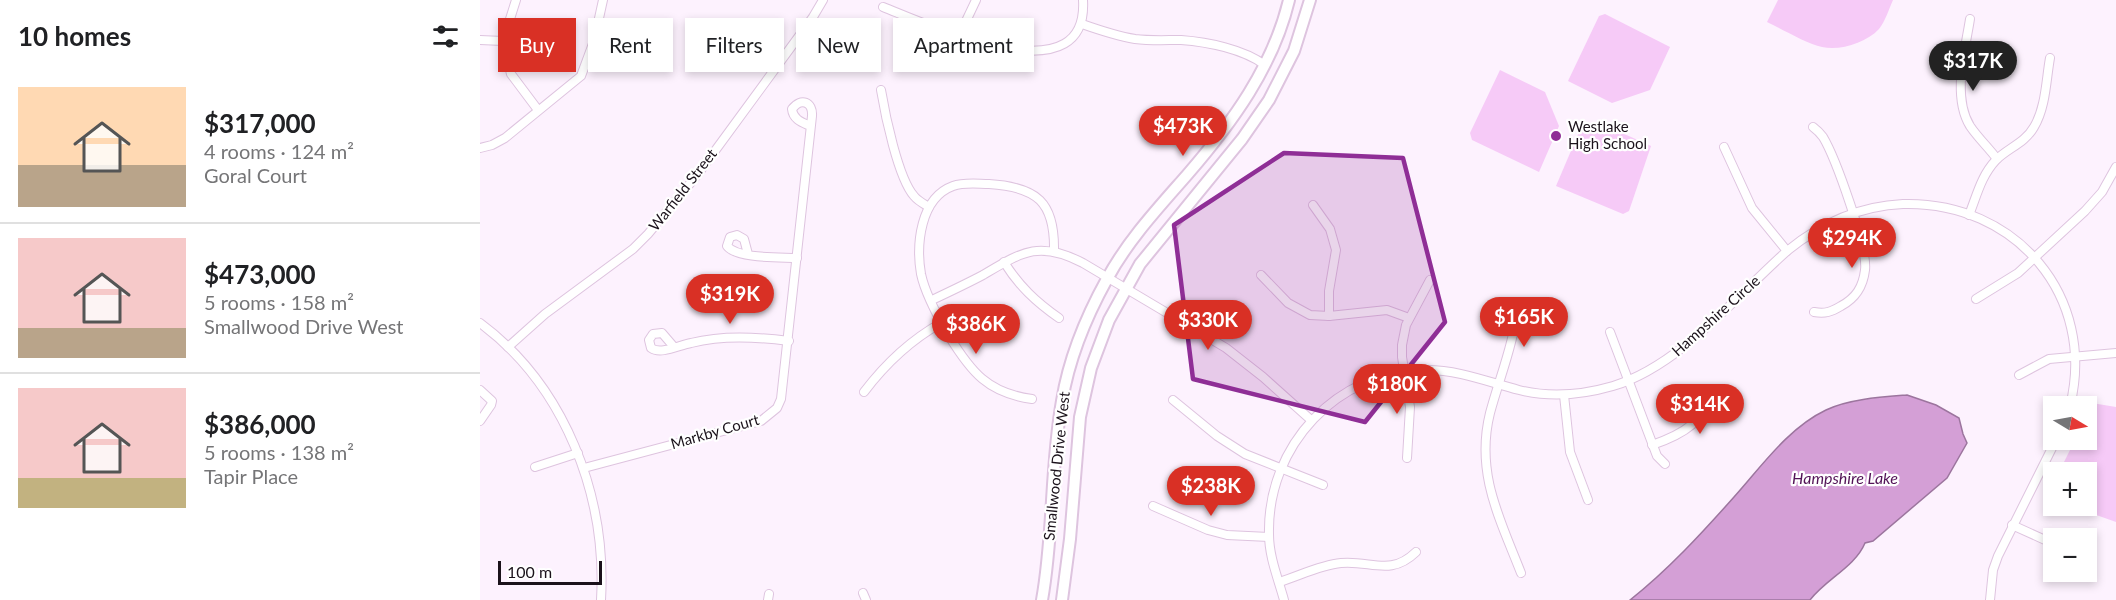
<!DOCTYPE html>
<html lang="en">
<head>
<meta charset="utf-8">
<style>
	body { margin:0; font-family:Lato,sans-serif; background:#f2f2f2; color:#202124; height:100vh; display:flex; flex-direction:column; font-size:22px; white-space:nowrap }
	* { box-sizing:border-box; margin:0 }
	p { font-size:20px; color:#757577 }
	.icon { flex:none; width:33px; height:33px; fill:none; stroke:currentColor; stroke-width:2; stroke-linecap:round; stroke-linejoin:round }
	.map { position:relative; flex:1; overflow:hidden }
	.panel { display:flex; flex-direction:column; background:#fff; width:480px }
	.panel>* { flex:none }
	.banner { position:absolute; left:18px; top:18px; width:570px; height:54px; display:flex; gap:12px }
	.needle { width:39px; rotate:100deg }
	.fabs { position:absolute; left:1563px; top:396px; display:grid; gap:12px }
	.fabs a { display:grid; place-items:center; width:54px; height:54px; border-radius:0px; background:#fff; box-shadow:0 3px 9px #0003; font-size:30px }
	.scale { position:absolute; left:18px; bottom:15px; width:104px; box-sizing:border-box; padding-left:6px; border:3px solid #1b121b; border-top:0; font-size:16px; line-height:21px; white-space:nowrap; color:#1b121b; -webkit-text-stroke:4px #fff; paint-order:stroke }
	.price { position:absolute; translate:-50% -51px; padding:0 14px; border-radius:21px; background:#d93025; color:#fff; font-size:20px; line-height:39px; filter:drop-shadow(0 2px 3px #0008) }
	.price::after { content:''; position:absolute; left:50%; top:36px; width:18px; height:14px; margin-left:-9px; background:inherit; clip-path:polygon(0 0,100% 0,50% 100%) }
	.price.current { background:#222; color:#fff }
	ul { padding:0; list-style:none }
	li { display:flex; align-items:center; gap:18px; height:150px; padding:0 18px }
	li+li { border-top:2px solid #e0e0e0 }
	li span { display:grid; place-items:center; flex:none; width:168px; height:120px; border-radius:0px; color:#555 }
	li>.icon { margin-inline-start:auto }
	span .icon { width:72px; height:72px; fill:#fffc; stroke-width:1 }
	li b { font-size:26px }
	h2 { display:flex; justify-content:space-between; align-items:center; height:72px; padding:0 18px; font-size:26px }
	.chip { padding:0 21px; border-radius:0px; background:#fff; box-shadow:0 3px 9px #0003; font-size:21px; line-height:54px }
	.chip.current { background:#d93025; color:#fff }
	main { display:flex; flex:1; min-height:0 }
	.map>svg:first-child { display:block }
	.green { fill:#f6caf7 }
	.water { fill:#d49fd6; stroke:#9c759e; stroke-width:1.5 }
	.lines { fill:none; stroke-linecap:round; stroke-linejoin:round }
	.street-casing { stroke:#dec4df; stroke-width:10 }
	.secondary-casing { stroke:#dec4df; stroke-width:14 }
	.street { stroke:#fff; stroke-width:8 }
	.secondary { stroke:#fff; stroke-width:10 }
	.marked { fill:#8f2e96; fill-opacity:0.2; stroke:#8f2e96; stroke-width:4.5; stroke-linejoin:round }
	.poi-dot { fill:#8f2e96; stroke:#fff; stroke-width:2 }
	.labels { text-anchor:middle; stroke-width:4.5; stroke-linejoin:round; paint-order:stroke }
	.poi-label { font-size:15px; fill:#1b121b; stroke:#fff; text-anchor:start }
	.street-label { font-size:15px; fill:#1b121b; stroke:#fff }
	.water-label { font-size:16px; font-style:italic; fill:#531357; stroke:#fff }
</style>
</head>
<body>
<main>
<section class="panel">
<h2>10 homes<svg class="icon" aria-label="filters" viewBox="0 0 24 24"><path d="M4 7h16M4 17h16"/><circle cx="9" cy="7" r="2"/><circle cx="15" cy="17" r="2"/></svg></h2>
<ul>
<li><span style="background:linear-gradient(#ffd9b3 65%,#b9a48a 0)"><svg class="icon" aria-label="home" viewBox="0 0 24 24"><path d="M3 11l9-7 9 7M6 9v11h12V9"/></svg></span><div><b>$317,000</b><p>4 rooms · 124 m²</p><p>Goral Court</p></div></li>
<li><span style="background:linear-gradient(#f6c9c9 75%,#b9a48a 0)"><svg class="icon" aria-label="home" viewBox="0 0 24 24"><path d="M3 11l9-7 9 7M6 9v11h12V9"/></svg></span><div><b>$473,000</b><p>5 rooms · 158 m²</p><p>Smallwood Drive West</p></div></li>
<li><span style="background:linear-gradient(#f6c9c9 75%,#c2b280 0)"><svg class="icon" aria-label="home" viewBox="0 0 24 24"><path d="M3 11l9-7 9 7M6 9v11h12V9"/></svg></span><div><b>$386,000</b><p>5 rooms · 138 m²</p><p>Tapir Place</p></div></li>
</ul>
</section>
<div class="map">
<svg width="1636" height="600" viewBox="0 0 1636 600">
	<rect width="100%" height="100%" fill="#fdf2fe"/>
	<g class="green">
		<path d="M1298,0H1413C1409,9 1405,22 1399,29C1386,43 1360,51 1342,47C1327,44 1302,29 1287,22Z"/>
		<path d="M1125,14L1190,47L1170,90L1132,103L1088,81L1119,16Z"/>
		<path d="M1020,70L1065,92L1079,126L1059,172L992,140L990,133Z"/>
		<path d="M1120,123L1171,146L1149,211L1143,214L1076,186L1099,132Z"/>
		<path d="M1612,403L1636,407V522L1591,506H1606V472H1579L1595,440H1606L1607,415Z"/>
	</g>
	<path class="water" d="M1427,395L1456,405L1479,418L1483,434L1487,443L1467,478L1393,541L1385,543C1375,567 1346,579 1330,600H1150C1188,570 1222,533 1254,497C1281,467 1308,428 1346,410C1369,399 1402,397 1427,395Z"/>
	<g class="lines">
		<defs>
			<g id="street">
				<path d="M36,0L23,41L31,74L58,110"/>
				<path d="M403,7C447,24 609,100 603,0"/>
				<path d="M1490,19C1485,51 1472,97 1490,126C1498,138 1509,148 1517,159"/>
				<path d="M602,24C619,30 637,36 655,39C671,41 686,40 701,40C728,42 763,49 785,65"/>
				<path d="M479,36L496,0"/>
				<path d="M0,40L23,41"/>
				<path d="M401,90C405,114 418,178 434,196C438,201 444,204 449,207"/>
				<path d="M1333,127C1337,130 1340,133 1343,137C1355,157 1388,247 1385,270C1383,287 1376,298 1361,306C1351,312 1345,314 1334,312"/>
				<path d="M1244,147L1272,208L1307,251"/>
				<path d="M0,148L12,145L25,138L101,76L114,41L123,0"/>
				<path d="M833,205L850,229L856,250L849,291V316"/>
				<path d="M1489,215C1497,195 1501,176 1516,160C1528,148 1545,143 1554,127C1566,107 1566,80 1570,58"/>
				<path d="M268,254L264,239L257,235L250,237L247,246C257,259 301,257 317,258"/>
				<path d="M524,262C539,286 556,302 579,318"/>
				<path d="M781,275L808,303L830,315L849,316L907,310L929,318"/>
				<path d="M1496,299L1538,273L1605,211L1622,192L1636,167"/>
				<path d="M452,300C469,292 486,284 503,275C542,252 559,240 603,263L746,348L783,377L831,420"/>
				<path d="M1036,310L1037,314C1032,349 1019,379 1010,413C995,473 1020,519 1041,573"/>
				<path d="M0,323C85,386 127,496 121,600"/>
				<path d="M1130,332L1177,456L1185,464"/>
				<path d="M28,347L65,314L153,249L168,234L218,174L333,17L343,0"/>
				<path d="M194,347L182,333L173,334L169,340L171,348C181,355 199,345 211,343C243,335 276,337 309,341"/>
				<path d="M1539,375L1569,359L1636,353"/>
				<path d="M0,390L12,401L11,405L0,421"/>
				<path d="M384,392C406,363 429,341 461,323"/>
				<path d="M1084,395L1090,452L1108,500"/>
				<path d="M552,399C508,393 491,372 469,336C459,319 445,293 441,274C436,245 440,198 473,186C484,182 498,184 509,184C557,187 575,202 574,251"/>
				<path d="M693,400L737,436L765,454L843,485"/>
				<path d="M1172,445C1207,433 1221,422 1236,389"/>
				<path d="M927,458L930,407L922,357V345L926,325L950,280"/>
				<path d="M55,467L98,453"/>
				<path d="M104,468L281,421L297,408L301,399L332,116C333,102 321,97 312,109C313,119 321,122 330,126"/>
				<path d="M673,506L728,530L747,535L789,537"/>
				<path d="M1532,525L1574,544"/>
				<path d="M1606,558L1611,560"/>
				<path d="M799,582C819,576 840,565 861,563C891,560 910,577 936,552"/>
				<path d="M383,593L386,600"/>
				<path d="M288,600L289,594"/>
				<path d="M804,600C798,578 789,557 789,534C787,446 857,370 947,370C979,370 1008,382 1039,390C1071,398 1102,395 1133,386C1200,366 1256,296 1307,251C1340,224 1380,206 1423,204C1536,201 1617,297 1590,406"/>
				<path d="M1510,600L1513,570L1518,556L1576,440"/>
			</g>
			<g id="secondary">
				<path d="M562,600C574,534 570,467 582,401C589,358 606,317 627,279C648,240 679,207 707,175C752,123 793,67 809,0"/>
				<path d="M582,600L590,539L600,417L611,368L629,320L660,264L762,139L789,100L814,51L830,0"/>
			</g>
		</defs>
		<use href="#street" class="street-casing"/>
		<use href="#secondary" class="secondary-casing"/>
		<use href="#street" class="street"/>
		<use href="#secondary" class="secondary"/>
	</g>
	<path class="marked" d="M804,153L923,158L965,322L885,422L713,379L694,225Z"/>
	<circle class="poi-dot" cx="1076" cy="136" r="6"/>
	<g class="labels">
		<g class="poi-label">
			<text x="1088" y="132">Westlake<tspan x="1088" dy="17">High School</tspan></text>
		</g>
		<g class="street-label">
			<text transform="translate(203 190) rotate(-52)" y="5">Warfield Street</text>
			<text transform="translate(1236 316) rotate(-42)" y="5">Hampshire Circle</text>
			<text transform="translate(235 432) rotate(-16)" y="5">Markby Court</text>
			<text transform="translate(577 466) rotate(-84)" y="5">Smallwood Drive West</text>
		</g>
		<g class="water-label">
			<text x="1365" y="484">Hampshire Lake</text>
		</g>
	</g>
</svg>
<div class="fabs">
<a><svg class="needle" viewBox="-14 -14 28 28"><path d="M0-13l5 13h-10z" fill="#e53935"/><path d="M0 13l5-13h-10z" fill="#757577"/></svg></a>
<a>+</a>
<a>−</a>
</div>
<div class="scale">100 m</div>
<b class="price current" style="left:1493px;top:92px">$317K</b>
<b class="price" style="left:703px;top:157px">$473K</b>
<b class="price" style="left:1372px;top:269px">$294K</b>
<b class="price" style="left:250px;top:325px">$319K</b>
<b class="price" style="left:1044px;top:348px">$165K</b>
<b class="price" style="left:728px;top:351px">$330K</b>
<b class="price" style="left:496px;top:355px">$386K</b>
<b class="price" style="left:917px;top:415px">$180K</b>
<b class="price" style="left:1220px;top:435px">$314K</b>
<b class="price" style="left:731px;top:517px">$238K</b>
<div class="banner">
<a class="chip current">Buy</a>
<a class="chip">Rent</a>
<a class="chip">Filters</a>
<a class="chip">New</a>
<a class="chip">Apartment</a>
</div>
</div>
</main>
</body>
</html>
